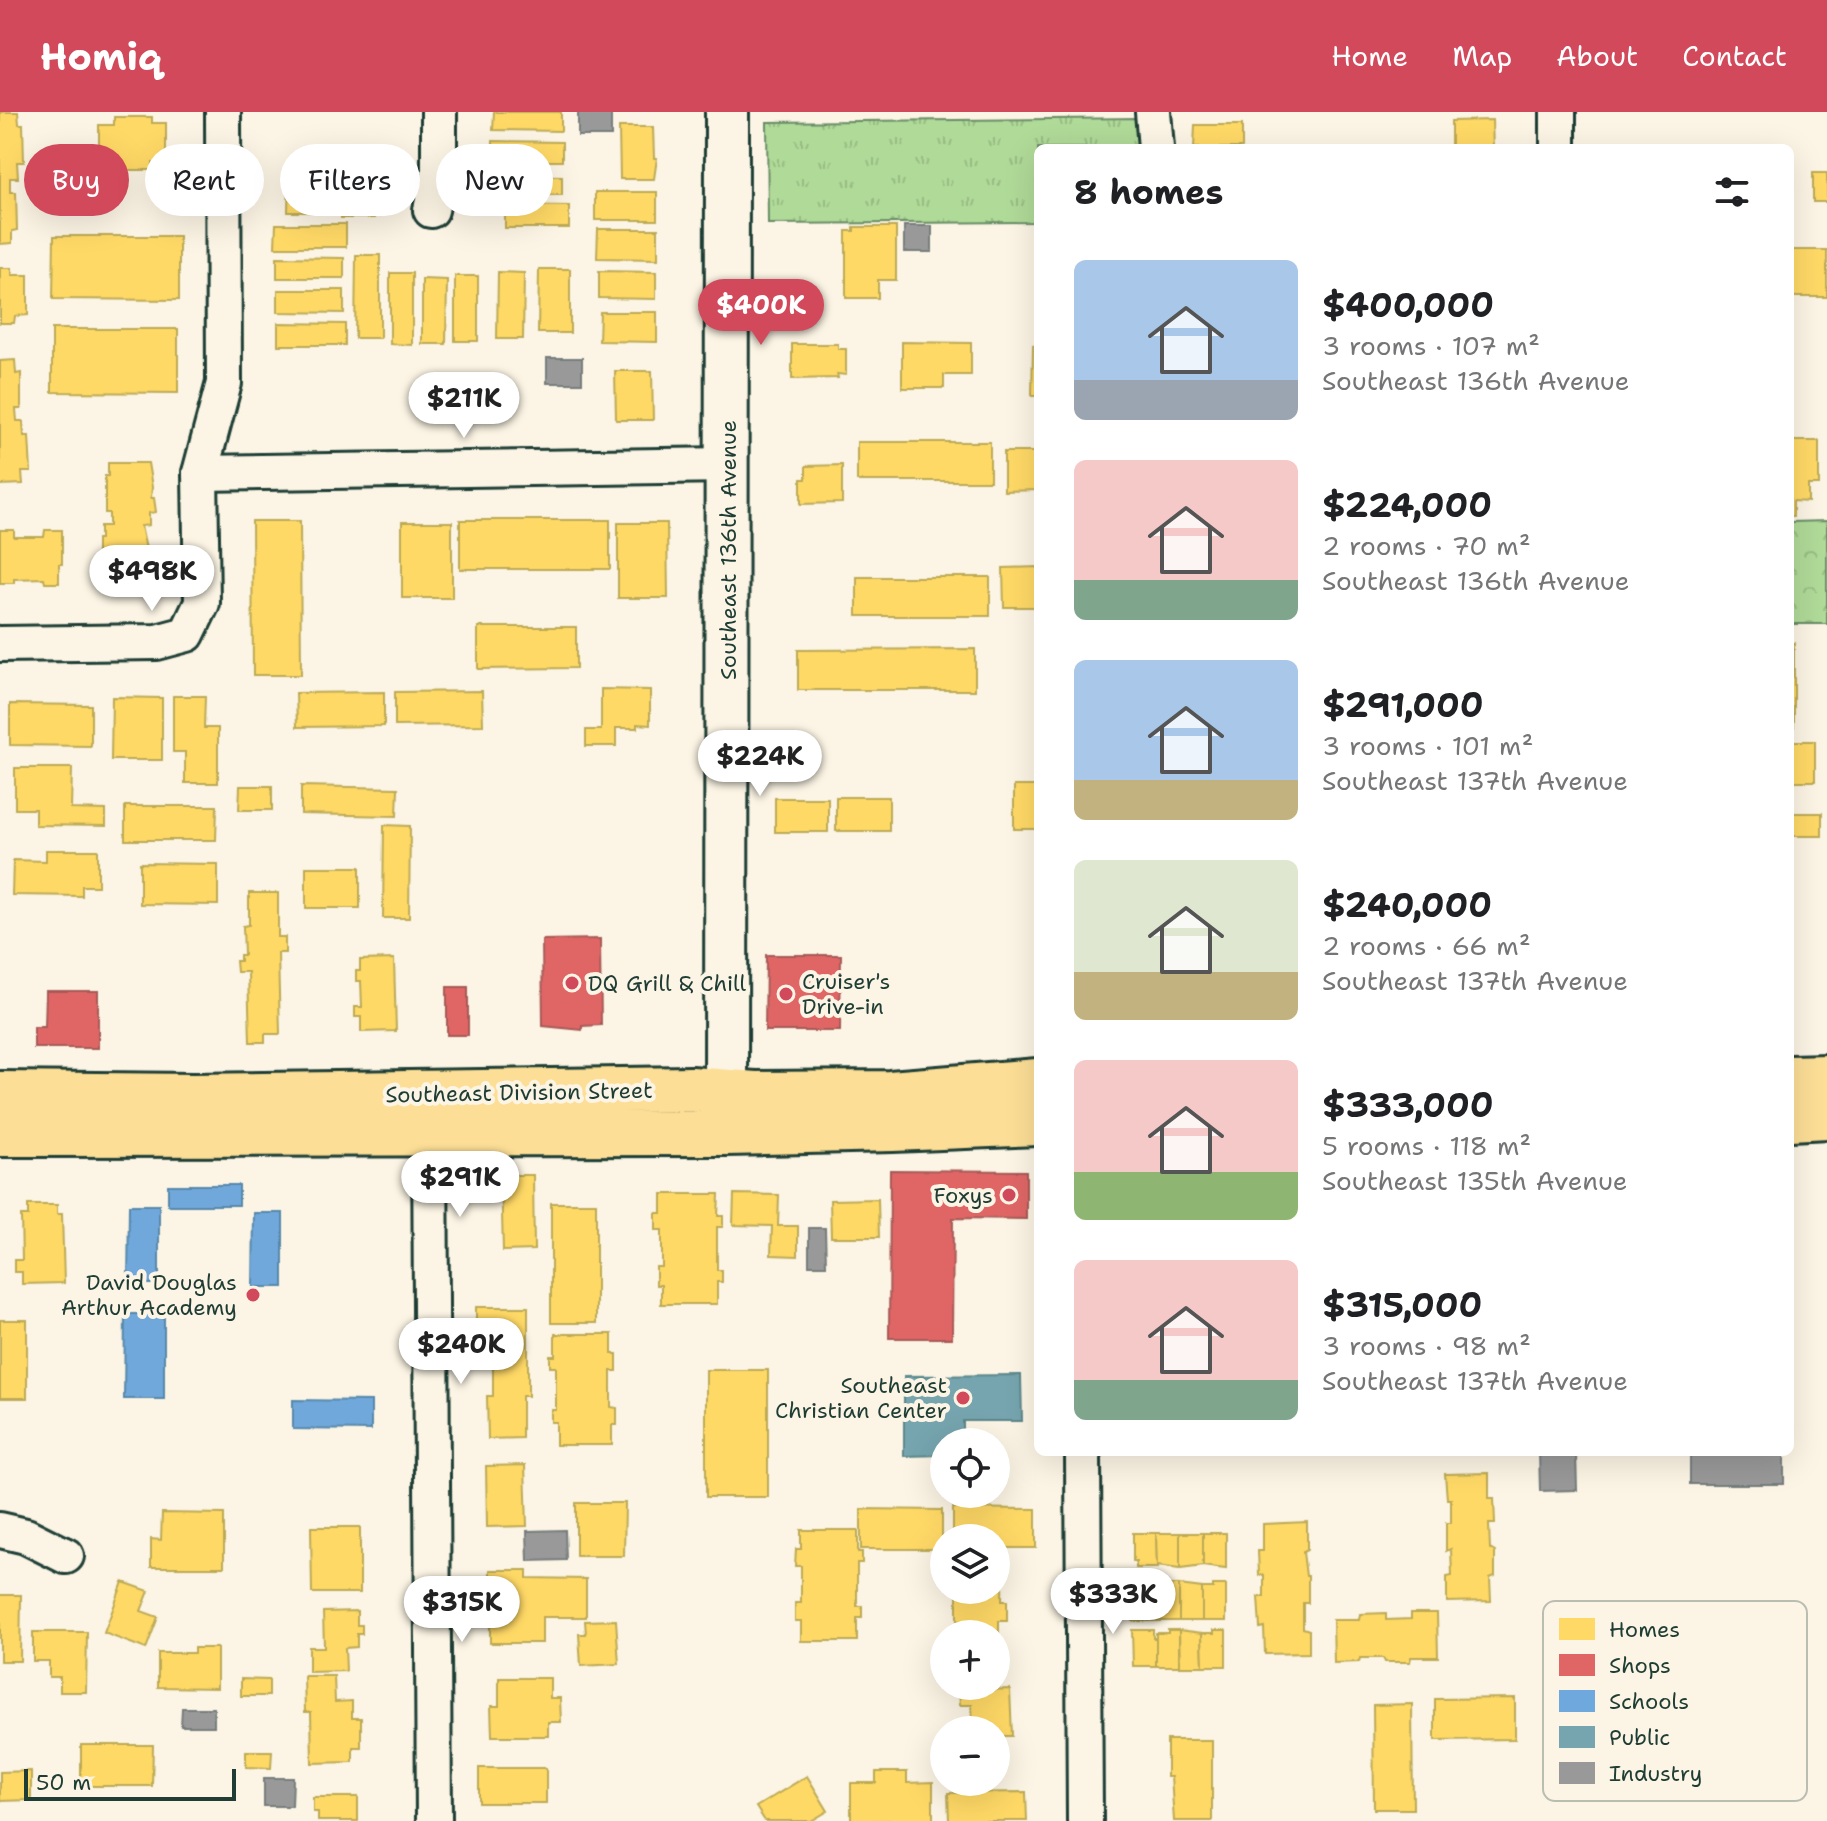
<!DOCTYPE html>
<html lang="en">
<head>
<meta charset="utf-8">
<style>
	body { margin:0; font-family:"Shantell Sans",sans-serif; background:#f2f2f2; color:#202124; height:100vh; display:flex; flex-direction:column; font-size:30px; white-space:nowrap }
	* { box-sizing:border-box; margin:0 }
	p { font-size:26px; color:#757577 }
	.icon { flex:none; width:44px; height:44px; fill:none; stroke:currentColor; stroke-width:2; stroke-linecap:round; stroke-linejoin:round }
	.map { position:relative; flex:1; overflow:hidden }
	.drawer { position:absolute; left:1034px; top:32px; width:760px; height:1312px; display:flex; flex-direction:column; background:#fff; border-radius:12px; box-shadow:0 8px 32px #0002 }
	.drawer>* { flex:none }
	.banner { position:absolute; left:24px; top:32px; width:760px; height:72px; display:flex; gap:16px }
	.controls { position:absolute; left:930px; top:1316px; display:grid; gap:16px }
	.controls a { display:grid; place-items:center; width:80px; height:80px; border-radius:50%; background:#fff; box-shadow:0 8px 32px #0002; font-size:40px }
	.scale { position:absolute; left:24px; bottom:20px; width:212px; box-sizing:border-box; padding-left:8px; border:4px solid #1f3d34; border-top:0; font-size:22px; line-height:28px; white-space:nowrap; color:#1f3d34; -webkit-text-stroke:6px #fcf5e5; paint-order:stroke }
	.price { position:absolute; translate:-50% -68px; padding:0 18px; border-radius:28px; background:#fff; color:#222; font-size:26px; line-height:52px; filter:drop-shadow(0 2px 4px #0008) }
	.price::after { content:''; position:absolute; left:50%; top:48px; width:24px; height:18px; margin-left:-12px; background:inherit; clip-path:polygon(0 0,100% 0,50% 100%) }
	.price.current { background:#d1495b; color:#fff }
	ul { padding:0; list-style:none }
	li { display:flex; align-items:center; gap:24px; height:200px; padding:0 40px }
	li span { display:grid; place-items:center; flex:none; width:224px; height:160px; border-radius:12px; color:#555 }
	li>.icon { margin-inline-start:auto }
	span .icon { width:96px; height:96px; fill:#fffc; stroke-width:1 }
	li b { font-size:34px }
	h2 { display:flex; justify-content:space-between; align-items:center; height:96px; padding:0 40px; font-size:34px }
	.tag { padding:0 28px; border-radius:36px; background:#fff; box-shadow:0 8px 32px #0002; font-size:28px; line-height:72px }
	.tag.current { background:#d1495b; color:#fff }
	header { display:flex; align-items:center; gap:48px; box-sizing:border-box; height:112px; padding:0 40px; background:#d1495b; color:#fff }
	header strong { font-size:38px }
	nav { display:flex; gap:44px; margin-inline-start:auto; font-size:28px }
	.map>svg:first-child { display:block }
	.grass { fill:url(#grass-tufts); stroke:#688c66; stroke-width:2 }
	.forest { fill:url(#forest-crowns); stroke:#688c66; stroke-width:2 }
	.homes { fill:#ffd966; stroke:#bcaa57; stroke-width:2 }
	.shops { fill:#e06666; stroke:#a65a57; stroke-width:2 }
	.schools { fill:#6fa8dc; stroke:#5788aa; stroke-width:2 }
	.public { fill:#76a5af; stroke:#5c868a; stroke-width:2 }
	.industry { fill:#999; stroke:#747d7b; stroke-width:2 }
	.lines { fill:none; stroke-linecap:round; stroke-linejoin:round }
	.minor-casing { stroke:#1f3d34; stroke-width:40 }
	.tertiary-casing { stroke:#1f3d34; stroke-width:48 }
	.primary-casing { stroke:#1f3d34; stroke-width:50 }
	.minor { stroke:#fcf5e5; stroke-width:34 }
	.tertiary { stroke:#fcf5e5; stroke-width:42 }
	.primary { stroke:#fcde96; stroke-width:44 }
	.poi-dot { fill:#d1495b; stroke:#fcf5e5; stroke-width:3 }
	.labels { text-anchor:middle; stroke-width:8; stroke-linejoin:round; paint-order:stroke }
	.street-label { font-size:22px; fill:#1f3d34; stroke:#fcf5e5 }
	.poi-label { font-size:22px; fill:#1f3d34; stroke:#fcf5e5; text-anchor:end }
	.key { fill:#fcf5e5; stroke:#babeb0; stroke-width:2 }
	.key-label { font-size:22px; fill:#1f3d34 }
</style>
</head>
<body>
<header>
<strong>Homiq</strong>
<nav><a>Home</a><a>Map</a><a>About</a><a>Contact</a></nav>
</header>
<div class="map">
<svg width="1827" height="1709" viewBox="0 0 1827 1709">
	<defs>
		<pattern id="grass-tufts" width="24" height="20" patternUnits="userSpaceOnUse" patternTransform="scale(2)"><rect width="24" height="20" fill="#b0da98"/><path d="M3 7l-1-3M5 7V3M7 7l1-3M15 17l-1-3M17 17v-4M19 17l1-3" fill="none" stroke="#97bc84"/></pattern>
		<pattern id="forest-crowns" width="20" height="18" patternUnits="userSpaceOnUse" patternTransform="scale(2)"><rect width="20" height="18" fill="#b0da98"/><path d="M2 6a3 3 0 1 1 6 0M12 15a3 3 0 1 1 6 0" fill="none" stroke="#97bc84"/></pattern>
	</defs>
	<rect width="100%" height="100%" fill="#fcf5e5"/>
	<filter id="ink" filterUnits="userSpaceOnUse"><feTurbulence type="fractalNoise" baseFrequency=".0125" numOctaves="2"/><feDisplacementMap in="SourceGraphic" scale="16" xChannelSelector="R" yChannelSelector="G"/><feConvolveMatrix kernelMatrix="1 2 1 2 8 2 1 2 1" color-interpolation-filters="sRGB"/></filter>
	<g filter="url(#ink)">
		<path class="grass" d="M1141,6V36H1038V110L768,112L767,10Z"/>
		<path class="forest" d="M1827,409V512H1790V410Z"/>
		<g class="homes">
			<path d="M0,0H18L19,12H23L24,50H17L18,66H10V80H16L17,118L12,119V131L0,132Z"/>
			<path d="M494,0H561V19L493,18Z"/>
			<path d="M114,5H152V11H166V51H153V58H114V53H99V13H114Z"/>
			<path d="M1492,8L1493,36H1451V9Z"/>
			<path d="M1195,13H1242V36H1194Z"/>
			<path d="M619,15H653L654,46H657L654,67H620Z"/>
			<path d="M493,29L562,30V49H493Z"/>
			<path d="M358,50H381L378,73H374V106H341V62H358Z"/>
			<path d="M289,57H324V100H288Z"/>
			<rect x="1813" y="61" width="14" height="29"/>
			<path d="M502,63L562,64V83H501Z"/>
			<rect x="595" y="80" width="62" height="28"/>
			<path d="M505,93L569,94V116H505Z"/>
			<path d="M276,112H346V135H275Z"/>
			<path d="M854,115H896V168H878V186H846V119H854Z"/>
			<path d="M598,117H658V147L597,146Z"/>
			<path d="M54,124H179V188L53,187Z"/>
			<rect x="1790" y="138" width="37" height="47"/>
			<path d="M356,143H380V226H355Z"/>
			<path d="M277,145L344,146V166H277Z"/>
			<path d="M0,156H12V163H28V203L15,204L14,211H0Z"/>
			<path d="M539,157H570V221H538Z"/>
			<path d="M599,159L656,160V187L599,186Z"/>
			<path d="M498,160L524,161L523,227H497Z"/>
			<path d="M390,161H412V233L390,232Z"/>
			<rect x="455" y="164" width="23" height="65"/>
			<path d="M422,167L447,168L446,232H422Z"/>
			<path d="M278,178H344V201L278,200Z"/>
			<path d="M600,200H657V230L599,229Z"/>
			<path d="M278,211L345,212V233H278Z"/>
			<path d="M52,217H178V281L52,280Z"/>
			<path d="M902,230L971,231V263H944V276H902Z"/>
			<path d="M792,232H838V237H846V263L837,262L838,266L792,267Z"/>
			<path d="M1033,233L1038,234V284H1032Z"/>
			<path d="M15,248L16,262L21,261V297H16L17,309H23L24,324H29L31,360H22L23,372L0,373V249Z"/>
			<path d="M615,259H652L653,308H616Z"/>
			<path d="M1790,322L1791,329H1819V373H1808V390L1793,389V404H1790Z"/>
			<rect x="857" y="330" width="133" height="39"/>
			<path d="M1004,340H1038V378L1004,379Z"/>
			<path d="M108,351H148L152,375L151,386H154L156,400L149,401V413L141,414L146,437L143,439V446L147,445L148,462H141L142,471L101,475V464H97V427H100V414H109V401H105V364H108Z"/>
			<path d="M842,353V391L801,392V367H806V354Z"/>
			<rect x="460" y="408" width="150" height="49"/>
			<path d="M252,409H300L301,563H253Z"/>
			<rect x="402" y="410" width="50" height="76"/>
			<path d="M618,411H667L668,486H618Z"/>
			<path d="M0,418H14V425H44L45,418H62V452H59V471H45L44,466L14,467V471H0Z"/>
			<path d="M1038,455V495H1004L1003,456Z"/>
			<rect x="857" y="465" width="133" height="39"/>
			<path d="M478,515H576V556L478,557Z"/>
			<rect x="1790" y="531" width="4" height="84"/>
			<path d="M975,537V578H798V538Z"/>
			<path d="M601,577L650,578V613L637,612V616H616V634H586V618H601Z"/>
			<path d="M482,579L483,613L395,614V580Z"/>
			<path d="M384,580V614L297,615L296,581Z"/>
			<path d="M173,584H205L204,616H218V671H185V640H173Z"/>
			<path d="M112,585L162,586V648H111Z"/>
			<path d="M10,592L91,593V634L10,633Z"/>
			<rect x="1790" y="629" width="25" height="40"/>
			<path d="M15,656H72L71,697L106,698V714L35,713V697H15Z"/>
			<path d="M240,674H272V698H239Z"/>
			<path d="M301,674L398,676L397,704L301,702Z"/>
			<rect x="1014" y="674" width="24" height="43"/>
			<rect x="836" y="685" width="53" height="34"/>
			<rect x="775" y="686" width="53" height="34"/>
			<path d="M125,694H217L216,728H125Z"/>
			<rect x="1790" y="701" width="32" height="23"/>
			<path d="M384,713L410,714L409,806H383Z"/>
			<path d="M46,738H98V774H82V784L12,783L13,748L46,749Z"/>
			<path d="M140,751L218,752V793L140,792Z"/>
			<rect x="306" y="755" width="54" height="41"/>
			<path d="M249,781H278V825H285V841H278L280,922H265V930H250L248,860H237L236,849H240V843H244L243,814L249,813Z"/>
			<path d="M394,847L396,919L361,920V905H355V895H362L361,869H356V859H360V848Z"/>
			<path d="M501,1063H533L534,1138L503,1139Z"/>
			<path d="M662,1082H719L718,1104H723V1115H717V1158H722V1170H717V1192H661V1173H656V1155H662V1118H656V1101H662Z"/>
			<path d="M734,1082L779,1083L778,1114H798V1144L771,1143L772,1114L733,1113Z"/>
			<path d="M878,1087L879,1125H831L830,1088Z"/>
			<rect x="551" y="1091" width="45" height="120"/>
			<path d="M28,1093H57V1102H62L64,1171L22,1172V1160H14V1148H22L21,1104H28Z"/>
			<path d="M476,1195H528V1284H522V1326L488,1327L487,1284H493V1246H476Z"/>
			<rect x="0" y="1208" width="27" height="78"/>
			<path d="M555,1222H612V1242H617V1259H611V1295L617,1296V1313H612V1333H556V1310H551V1298H556V1255H550V1244H555Z"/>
			<rect x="706" y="1258" width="62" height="127"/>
			<path d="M525,1353L527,1414L487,1415L486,1354Z"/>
			<path d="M1489,1361V1386H1494L1495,1412H1489L1490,1437L1495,1440V1464L1490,1466L1491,1489L1447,1490V1465L1452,1464L1451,1437L1446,1439V1411H1451V1387H1447L1445,1362Z"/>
			<path d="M576,1391H625L624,1444H576Z"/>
			<path d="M953,1396L1036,1397V1436H996V1426H953Z"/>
			<path d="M861,1397L942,1398V1437H861Z"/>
			<path d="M162,1401L224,1402V1455H151V1427L161,1428Z"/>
			<path d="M1307,1410V1438L1303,1440L1306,1464H1308V1491H1303V1516L1309,1518V1541L1265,1542L1264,1515L1260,1516L1258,1485H1264V1463H1259L1258,1439H1263V1412Z"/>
			<path d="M311,1415H360V1481H312Z"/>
			<path d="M801,1418H858V1440H862V1451H857V1494H862V1506H857V1529H801V1509H795V1491H801V1454H795L796,1437H801Z"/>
			<path d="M1133,1421H1156L1157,1456H1136V1449H1133Z"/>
			<path d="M1156,1421H1180V1457L1157,1454Z"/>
			<path d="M1180,1421H1203V1454L1180,1457Z"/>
			<path d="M1203,1421H1226V1457L1203,1454Z"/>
			<path d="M996,1449H1003L1002,1489H1007V1509H999V1528H996V1522H970V1519H960V1509H957V1478H996Z"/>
			<path d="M490,1458H527V1466L586,1467V1505H542V1531H490Z"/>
			<path d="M123,1470L149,1479L141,1499L158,1505L146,1537L104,1521Z"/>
			<path d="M1133,1473H1153V1482H1156V1509H1132Z"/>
			<path d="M1168,1473H1179V1509H1156V1477H1168Z"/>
			<path d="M1179,1473L1202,1476V1509H1179Z"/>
			<path d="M1213,1473H1226V1509H1202V1476H1213Z"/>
			<path d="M0,1483H21L20,1549H0Z"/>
			<path d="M357,1499V1513H362V1522H357V1535L345,1536L346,1559L309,1560V1535H324L323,1500Z"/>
			<path d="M1386,1501V1508L1411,1507V1501H1437L1438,1545H1411L1410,1550H1385L1383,1546H1360L1359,1550L1334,1551L1333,1508H1359L1360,1502Z"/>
			<path d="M616,1508L619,1552L581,1554L579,1522H586L585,1509Z"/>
			<path d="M1132,1518H1153V1526H1156V1554H1133Z"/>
			<path d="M1168,1518H1179V1554H1156V1521H1168Z"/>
			<path d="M1179,1518L1202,1521L1203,1554H1180Z"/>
			<path d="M1214,1518H1226V1554H1203L1202,1521H1214Z"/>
			<path d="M33,1520H87L86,1580H60V1565H49V1549H33Z"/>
			<path d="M194,1536H217V1576L158,1575V1541H194Z"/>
			<path d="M304,1564H334L335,1590L352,1589V1606H361V1635H353V1650L312,1651L311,1600H305Z"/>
			<path d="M499,1566H550V1586H560L561,1610H548V1624H492L491,1594H499Z"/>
			<path d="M241,1567L269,1568V1584H241Z"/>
			<path d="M1010,1577L1012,1624H996V1618H973L972,1593H960L959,1579Z"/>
			<path d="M1515,1586V1627L1435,1628V1587Z"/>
			<path d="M1412,1592L1413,1697H1374L1373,1593Z"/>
			<path d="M1167,1628H1212V1709H1174L1171,1665H1167Z"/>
			<path d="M81,1633H153L152,1674H81Z"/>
			<path d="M246,1639H272L271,1656L246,1655Z"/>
			<rect x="479" y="1656" width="67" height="35"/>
			<path d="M31,1659V1688L0,1689V1660Z"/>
			<path d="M876,1660H907V1671L933,1670V1708L851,1709V1671H876Z"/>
			<path d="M807,1664L828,1699L811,1709H765L756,1695Z"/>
			<path d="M1026,1680L1027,1709H949L948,1681Z"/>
			<path d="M313,1685H358V1709H318V1700H313Z"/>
		</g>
		<g class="shops">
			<path d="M600,827L601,913L582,914V918L543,914L542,828Z"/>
			<path d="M766,843H841L840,919H765Z"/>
			<rect x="447" y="875" width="21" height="48"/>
			<path d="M46,879H98V936H34V915H45Z"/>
			<path d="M890,1058L1026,1059V1107L953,1106L952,1226H889Z"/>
		</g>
		<g class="schools">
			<rect x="168" y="1073" width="71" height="20"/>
			<path d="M129,1093H159V1172H128Z"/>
			<path d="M254,1101H283V1175H253Z"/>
			<path d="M125,1202H164V1287H124Z"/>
			<path d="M293,1288L371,1289V1318L293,1317Z"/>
		</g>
		<path class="public" d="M1021,1263L1022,1309H963V1330H944V1343L904,1344V1264Z"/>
		<g class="industry">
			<rect x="578" y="0" width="33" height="24"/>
			<rect x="904" y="114" width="28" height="26"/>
			<rect x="547" y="246" width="35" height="25"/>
			<path d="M809,1116H825L826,1153H809Z"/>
			<path d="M1539,1340H1576L1577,1378L1540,1379Z"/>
			<rect x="1690" y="1340" width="94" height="32"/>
			<path d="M565,1418L566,1448L528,1449L527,1419Z"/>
			<path d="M182,1596H214V1614H181Z"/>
			<path d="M264,1666H293L292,1694H264Z"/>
		</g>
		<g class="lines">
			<defs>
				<g id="minor">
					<path d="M1153,0L1156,36"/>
					<path d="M1558,36V0"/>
					<path d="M431,98L439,62V0"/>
					<path d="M200,361L728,353"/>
					<path d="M0,532L157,530L187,522L202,491L200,361L224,271L223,0"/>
					<path d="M430,1022L434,1709"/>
					<path d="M1083,1340L1085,1709"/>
					<path d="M0,1418L26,1424L66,1444"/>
				</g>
				<path id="tertiary" d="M726,1016L727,0"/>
				<g id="primary">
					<path d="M1790,966L1827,965"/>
					<path d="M0,982L193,984L691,977L755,982L890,981L1038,969"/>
					<path d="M1790,1006L1827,1004"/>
					<path d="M0,1022L726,1021L893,1017L1038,1011"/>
				</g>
			</defs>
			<use href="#minor" class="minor-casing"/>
			<use href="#tertiary" class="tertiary-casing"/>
			<use href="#primary" class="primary-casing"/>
			<use href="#minor" class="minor"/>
			<use href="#tertiary" class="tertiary"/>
			<use href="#primary" class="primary"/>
		</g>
	</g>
	<g class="poi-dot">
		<circle cx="572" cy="871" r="8"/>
		<circle cx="786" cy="882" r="8"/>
		<circle cx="1009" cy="1083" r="8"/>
		<circle cx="253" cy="1183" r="8"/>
		<circle cx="963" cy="1286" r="8"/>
	</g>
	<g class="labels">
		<g class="street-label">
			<text transform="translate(728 438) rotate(-90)" y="8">Southeast 136th Avenue</text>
			<text transform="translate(519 980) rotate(-1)" y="8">Southeast Division Street</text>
		</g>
		<g class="poi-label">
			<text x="802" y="877" text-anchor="start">Cruiser's<tspan x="802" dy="25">Drive-in</tspan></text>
			<text x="588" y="879" text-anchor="start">DQ Grill &amp; Chill</text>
			<text x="993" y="1091">Foxys</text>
			<text x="237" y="1178">David Douglas<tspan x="237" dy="25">Arthur Academy</tspan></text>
			<text x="947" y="1281">Southeast<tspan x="947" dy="25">Christian Center</tspan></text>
		</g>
	</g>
	<rect x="1543" y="1489" width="264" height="200" rx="12" class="key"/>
	<rect x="1559" y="1506" width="36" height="22" fill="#ffd966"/>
	<rect x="1559" y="1542" width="36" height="22" fill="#e06666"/>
	<rect x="1559" y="1578" width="36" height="22" fill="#6fa8dc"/>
	<rect x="1559" y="1614" width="36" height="22" fill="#76a5af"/>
	<rect x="1559" y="1650" width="36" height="22" fill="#999"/>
	<g class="key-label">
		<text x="1609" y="1525">Homes</text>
		<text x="1609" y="1561">Shops</text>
		<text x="1609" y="1597">Schools</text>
		<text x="1609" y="1633">Public</text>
		<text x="1609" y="1669">Industry</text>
	</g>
</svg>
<div class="controls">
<a><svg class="icon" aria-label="locate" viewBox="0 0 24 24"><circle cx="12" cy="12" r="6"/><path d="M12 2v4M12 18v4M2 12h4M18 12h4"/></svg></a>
<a><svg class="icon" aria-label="layers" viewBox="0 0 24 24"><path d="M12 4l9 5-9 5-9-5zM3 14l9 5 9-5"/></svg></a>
<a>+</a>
<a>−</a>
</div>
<div class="scale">50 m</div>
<b class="price current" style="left:761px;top:235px">$400K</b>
<b class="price" style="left:464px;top:328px">$211K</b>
<b class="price" style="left:152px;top:501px">$498K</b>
<b class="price" style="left:760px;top:686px">$224K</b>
<b class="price" style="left:460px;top:1107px">$291K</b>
<b class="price" style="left:461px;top:1274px">$240K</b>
<b class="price" style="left:1113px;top:1524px">$333K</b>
<b class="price" style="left:462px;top:1532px">$315K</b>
<div class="banner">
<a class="tag current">Buy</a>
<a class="tag">Rent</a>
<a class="tag">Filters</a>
<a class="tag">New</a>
</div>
<section class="drawer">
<h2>8 homes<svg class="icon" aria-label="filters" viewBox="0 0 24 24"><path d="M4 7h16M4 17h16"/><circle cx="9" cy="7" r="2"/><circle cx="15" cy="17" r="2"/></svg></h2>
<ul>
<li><span style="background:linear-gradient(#a9c7e8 75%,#9aa5b1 0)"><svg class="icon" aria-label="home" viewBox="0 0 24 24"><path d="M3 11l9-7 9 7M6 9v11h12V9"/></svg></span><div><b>$400,000</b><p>3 rooms · 107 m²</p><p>Southeast 136th Avenue</p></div></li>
<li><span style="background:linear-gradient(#f6c9c9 75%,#7fa58c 0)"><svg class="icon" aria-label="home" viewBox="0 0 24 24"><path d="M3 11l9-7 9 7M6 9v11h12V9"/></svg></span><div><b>$224,000</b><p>2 rooms · 70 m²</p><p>Southeast 136th Avenue</p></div></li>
<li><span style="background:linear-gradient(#a9c7e8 75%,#c2b280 0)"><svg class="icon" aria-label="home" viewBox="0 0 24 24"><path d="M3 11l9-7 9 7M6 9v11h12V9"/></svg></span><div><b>$291,000</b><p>3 rooms · 101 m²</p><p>Southeast 137th Avenue</p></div></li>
<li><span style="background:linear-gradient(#dfe7d0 70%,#c2b280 0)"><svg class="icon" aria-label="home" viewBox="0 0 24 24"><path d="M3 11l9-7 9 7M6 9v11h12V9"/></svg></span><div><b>$240,000</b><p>2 rooms · 66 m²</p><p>Southeast 137th Avenue</p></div></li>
<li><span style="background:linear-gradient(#f6c9c9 70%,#8fb573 0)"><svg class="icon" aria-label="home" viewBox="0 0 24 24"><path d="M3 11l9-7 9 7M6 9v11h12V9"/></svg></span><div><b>$333,000</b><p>5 rooms · 118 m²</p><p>Southeast 135th Avenue</p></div></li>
<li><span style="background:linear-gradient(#f6c9c9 75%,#7fa58c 0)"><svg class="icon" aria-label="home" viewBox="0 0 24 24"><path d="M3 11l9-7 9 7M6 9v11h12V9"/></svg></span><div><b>$315,000</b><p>3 rooms · 98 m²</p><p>Southeast 137th Avenue</p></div></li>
</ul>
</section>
</div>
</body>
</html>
